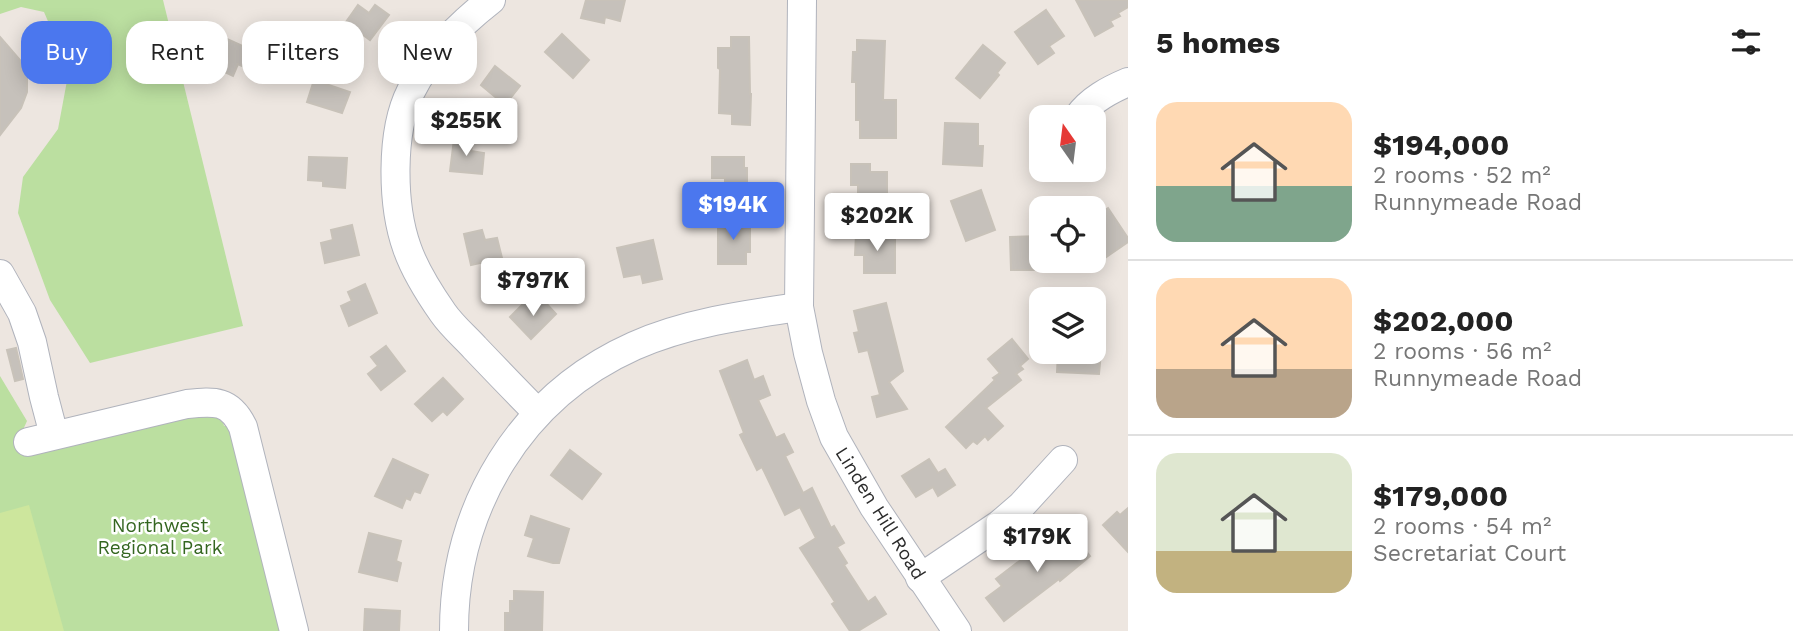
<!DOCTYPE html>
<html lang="en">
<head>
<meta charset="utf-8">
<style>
	body { margin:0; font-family:"Work Sans",sans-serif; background:#f2f2f2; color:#222; height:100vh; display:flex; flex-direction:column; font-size:26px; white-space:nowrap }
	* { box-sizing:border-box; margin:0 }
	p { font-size:23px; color:#767676 }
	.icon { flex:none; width:38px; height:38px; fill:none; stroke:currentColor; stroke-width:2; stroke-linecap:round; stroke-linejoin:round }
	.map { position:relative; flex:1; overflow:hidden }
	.panel { display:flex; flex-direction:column; background:#fff; width:665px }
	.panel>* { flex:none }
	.top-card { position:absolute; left:21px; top:21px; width:665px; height:63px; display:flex; gap:14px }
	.needle { width:46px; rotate:346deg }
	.controls { position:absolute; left:1029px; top:105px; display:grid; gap:14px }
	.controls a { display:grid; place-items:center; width:77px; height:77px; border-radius:14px; background:#fff; box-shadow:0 4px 18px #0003; font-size:35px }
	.price { position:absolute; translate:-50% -60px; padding:0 16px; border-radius:7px; background:#fff; color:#222; font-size:23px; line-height:46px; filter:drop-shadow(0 2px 4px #0008) }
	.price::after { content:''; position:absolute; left:50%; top:42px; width:21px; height:16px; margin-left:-10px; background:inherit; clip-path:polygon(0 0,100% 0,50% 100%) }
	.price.on { background:#4b77ee; color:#fff }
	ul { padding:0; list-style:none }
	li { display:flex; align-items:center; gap:21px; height:175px; padding:0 28px }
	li+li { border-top:2px solid #e0e0e0 }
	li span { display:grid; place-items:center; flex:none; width:196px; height:140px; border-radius:21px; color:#555 }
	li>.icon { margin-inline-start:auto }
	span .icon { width:84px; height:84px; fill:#fffc; stroke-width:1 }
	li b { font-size:30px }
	h2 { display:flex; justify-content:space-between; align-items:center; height:84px; padding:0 28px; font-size:30px }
	.tag { padding:0 24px; border-radius:21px; background:#fff; box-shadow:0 4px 18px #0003; font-size:24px; line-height:63px }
	.tag.on { background:#4b77ee; color:#fff }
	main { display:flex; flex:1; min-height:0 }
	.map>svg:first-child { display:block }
	.green { fill:#bbdfa0 }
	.pitch { fill:#cde69d }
	.building { fill:#c6c1bb; stroke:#c8c2b9; stroke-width:2 }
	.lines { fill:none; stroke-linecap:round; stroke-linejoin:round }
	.minor-casing { stroke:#b0b3bc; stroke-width:30 }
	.minor { stroke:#fff; stroke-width:28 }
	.labels { text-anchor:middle; stroke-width:5; stroke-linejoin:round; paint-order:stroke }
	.street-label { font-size:19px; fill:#2c2c2c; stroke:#fff }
	.park-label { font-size:19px; fill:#346620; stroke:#fff }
</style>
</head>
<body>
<main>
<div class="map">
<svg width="1128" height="631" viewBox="0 0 1128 631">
	<rect width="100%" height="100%" fill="#ede6e0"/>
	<g class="green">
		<path d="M0,0H163L243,326L90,363L50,300L18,213L23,177L58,129L69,70L44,12L21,7L0,14Z"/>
		<path d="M0,376L27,421L22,432L203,412L222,418L224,426L230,425L281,631H0Z"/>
	</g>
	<path class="pitch" d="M29,505L64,631H0V513Z"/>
	<g class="building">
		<path d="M586,0H625L620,21L605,17L604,23L581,18Z"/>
		<path d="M1076,0H1128V7L1118,13L1120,16L1110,21L1113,26L1095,36Z"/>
		<path d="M358,5L369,13L375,5L389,15L370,40L346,22Z"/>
		<path d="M1046,10L1064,36L1049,46L1054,53L1038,64L1015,32Z"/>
		<path d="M562,34L589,60L573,78L545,52Z"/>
		<path d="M0,37L20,60L27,75V92L21,108L0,135Z"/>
		<path d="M731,37H749L750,94H751L750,125L732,124V114L719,113L720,69L718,68V48H731Z"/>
		<path d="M227,39L256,52L248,69L238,64L233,76L214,67Z"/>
		<path d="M857,40L885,41L883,100H896V138H860V120H856V82H852L853,52H857Z"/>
		<path d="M983,45L1005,63L997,73L999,75L980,98L956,78Z"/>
		<path d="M495,66L520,86L505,105L481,85Z"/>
		<path d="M314,80L350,92L342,113L307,102Z"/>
		<path d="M945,123L978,124V146H983L982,166L943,164Z"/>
		<path d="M454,139L473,141L471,151L484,153L482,174L450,171Z"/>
		<path d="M309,157L347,158L345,188L323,186V181L308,180Z"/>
		<path d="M712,157H744V168H747V189L725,188V178H712Z"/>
		<path d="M851,164H870V172H887V204H861V194H858V185H851Z"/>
		<path d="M981,190L995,230L966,241L951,201Z"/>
		<path d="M1108,208L1128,238V242L1099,262L1094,254V217Z"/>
		<path d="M718,222H750V252H746V264H718Z"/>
		<path d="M352,225L359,255L325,263L321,243L333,240L331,230Z"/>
		<path d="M482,230L485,240L497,238L502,258L471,265L464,234Z"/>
		<path d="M856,234L895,235V273H864V255H855Z"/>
		<path d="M1041,236V270H1011L1010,237Z"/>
		<path d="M653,240L662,279L643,283L641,274L624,277L617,248Z"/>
		<path d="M365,284L377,313L349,326L341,306L352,301L348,292Z"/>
		<path d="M543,300L556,314L531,339L510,317L526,301L534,309Z"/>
		<path d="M886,303L903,371L889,382L907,409L877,417L872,397L880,395L868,350L859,352L854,333L859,332L854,311Z"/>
		<path d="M1012,339L1028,359L1020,366L1023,369L1016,374L1021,380L986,408L1003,426L988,440L985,436L977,444L973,441L966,448L946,427L995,380L993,378L1000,373L988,359Z"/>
		<path d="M386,346L405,371L381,390L368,374L378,366L371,357Z"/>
		<path d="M16,348L23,379L15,381L7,350Z"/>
		<path d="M1058,352H1101L1099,374L1057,372Z"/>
		<path d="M747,360L754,380L763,376L770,395L758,400L776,438L784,434L793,452L785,456L803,493L812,488L831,528L834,526L844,543L837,547L847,563L844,565L868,602L875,597L886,614L858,631H850L832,604L835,602L800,548L816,538L800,507L785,515L762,467L757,470L740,435L744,433L720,371Z"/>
		<path d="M443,378L463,399L447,415L443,411L432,421L415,404Z"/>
		<path d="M570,450L601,474L582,499L551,475Z"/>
		<path d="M393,459L428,475L420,493L414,491L410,500L406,498L402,508L375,496Z"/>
		<path d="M929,459L938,473L945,469L955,485L938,496L933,487L916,497L902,476Z"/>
		<path d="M1128,508V552L1103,525L1117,512L1120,515Z"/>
		<path d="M531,516L569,529L559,563H553L528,556L534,538L525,535Z"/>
		<path d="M1071,532L1090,556L1060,581L1059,579L1004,621L986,598L1002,586L996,579L1052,536L1057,543Z"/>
		<path d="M369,533L401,541L396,561L401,563L397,581L359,572Z"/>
		<path d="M514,591L543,592L542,631H505V613H510V601H514Z"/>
		<path d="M365,609L400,611L399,631H364Z"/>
	</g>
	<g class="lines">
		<defs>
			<g id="minor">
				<path d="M491,0C459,25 429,55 411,91C390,132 392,206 407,248C415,271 429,293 443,313C452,326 465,337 475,348C496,370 517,392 538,413"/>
				<path d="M802,0L799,307L808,353L821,401L834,437L874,507L957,631"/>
				<path d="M1078,117C1090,100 1109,90 1128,82"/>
				<path d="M0,274L22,313L32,342L44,397L54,435"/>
				<path d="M28,442L187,404C215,401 230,400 243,427L294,631"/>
				<path d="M920,578L1000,524L1021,506L1063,460"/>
				<path d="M454,631C454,508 520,397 634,346C686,323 743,315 799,307"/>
			</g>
		</defs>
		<use href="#minor" class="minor-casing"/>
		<use href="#minor" class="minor"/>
	</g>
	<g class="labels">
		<g class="street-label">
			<text transform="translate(881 513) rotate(58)" y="7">Linden Hill Road</text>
		</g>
		<g class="park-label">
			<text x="160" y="532">Northwest<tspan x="160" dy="22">Regional Park</tspan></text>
		</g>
	</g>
</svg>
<div class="controls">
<a><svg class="needle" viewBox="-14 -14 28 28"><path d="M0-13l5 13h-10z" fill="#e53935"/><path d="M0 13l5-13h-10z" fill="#767676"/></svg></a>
<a><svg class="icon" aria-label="locate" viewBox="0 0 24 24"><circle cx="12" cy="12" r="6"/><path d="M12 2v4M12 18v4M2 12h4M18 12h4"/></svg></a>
<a><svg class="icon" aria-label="layers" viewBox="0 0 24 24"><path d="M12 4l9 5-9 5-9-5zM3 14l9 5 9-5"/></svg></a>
</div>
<b class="price" style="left:466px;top:158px">$255K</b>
<b class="price on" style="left:733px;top:242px">$194K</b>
<b class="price" style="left:877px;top:253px">$202K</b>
<b class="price" style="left:533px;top:318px">$797K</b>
<b class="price" style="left:1037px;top:574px">$179K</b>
<div class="top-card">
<a class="tag on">Buy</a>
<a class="tag">Rent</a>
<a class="tag">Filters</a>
<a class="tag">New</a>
</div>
</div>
<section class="panel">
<h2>5 homes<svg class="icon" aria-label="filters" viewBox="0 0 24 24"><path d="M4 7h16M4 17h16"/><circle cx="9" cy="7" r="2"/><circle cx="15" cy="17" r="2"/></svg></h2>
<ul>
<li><span style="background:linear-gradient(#ffd9b3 60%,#7fa58c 0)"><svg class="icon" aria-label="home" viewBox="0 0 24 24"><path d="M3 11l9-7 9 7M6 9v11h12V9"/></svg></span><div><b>$194,000</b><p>2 rooms · 52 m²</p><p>Runnymeade Road</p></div></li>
<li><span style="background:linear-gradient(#ffd9b3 65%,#b9a48a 0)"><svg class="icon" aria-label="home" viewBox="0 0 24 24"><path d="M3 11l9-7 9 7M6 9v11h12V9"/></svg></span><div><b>$202,000</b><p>2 rooms · 56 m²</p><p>Runnymeade Road</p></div></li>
<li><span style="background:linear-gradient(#dfe7d0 70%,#c2b280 0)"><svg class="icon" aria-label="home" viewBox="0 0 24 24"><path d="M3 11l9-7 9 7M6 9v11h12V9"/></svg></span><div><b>$179,000</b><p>2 rooms · 54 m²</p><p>Secretariat Court</p></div></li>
</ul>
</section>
</main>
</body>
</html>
